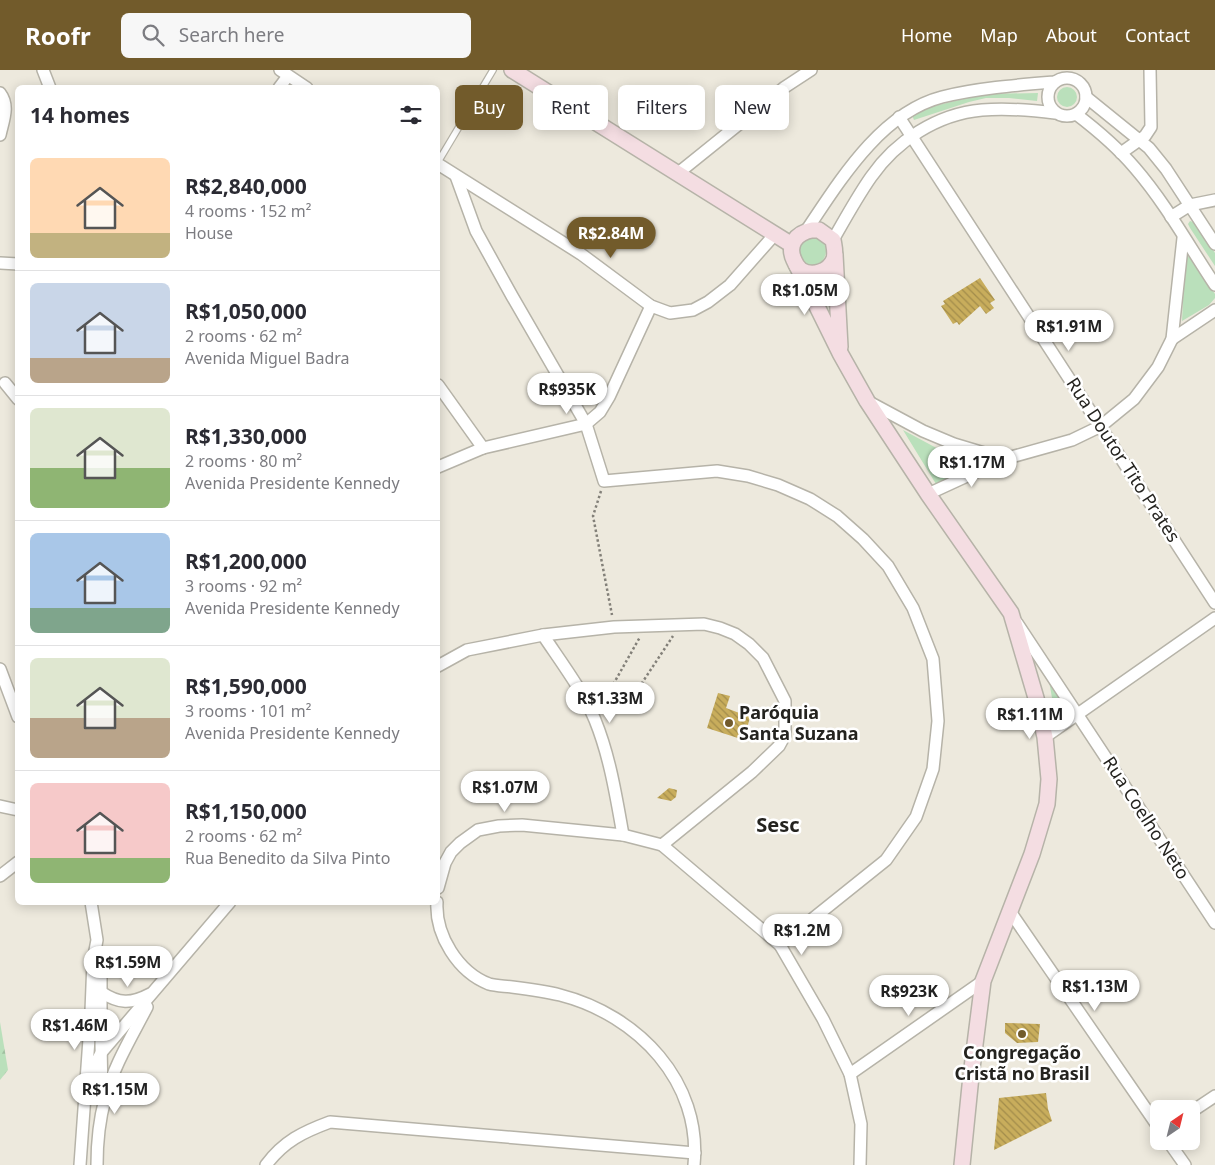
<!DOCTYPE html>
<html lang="en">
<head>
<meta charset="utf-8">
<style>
	body { margin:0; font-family:"Noto Sans",sans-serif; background:#f7f7f7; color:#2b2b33; height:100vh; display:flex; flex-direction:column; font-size:19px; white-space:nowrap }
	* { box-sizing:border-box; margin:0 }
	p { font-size:16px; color:#7c7c81 }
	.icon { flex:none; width:28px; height:28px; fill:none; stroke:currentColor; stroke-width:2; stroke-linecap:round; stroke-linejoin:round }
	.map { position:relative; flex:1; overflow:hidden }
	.sheet { position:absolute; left:15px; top:15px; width:425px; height:820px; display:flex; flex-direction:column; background:#fff; border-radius:8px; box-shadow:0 2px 12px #0003 }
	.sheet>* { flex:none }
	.banner { position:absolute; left:455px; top:15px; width:475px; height:45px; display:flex; gap:10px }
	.needle { width:32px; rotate:35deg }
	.controls { position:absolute; left:1150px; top:1030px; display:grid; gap:10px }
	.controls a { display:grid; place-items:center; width:50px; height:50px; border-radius:8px; background:#fff; box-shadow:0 2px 12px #0003; font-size:25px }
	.price { position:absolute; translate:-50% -42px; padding:0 11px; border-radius:18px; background:#fff; color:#222; font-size:16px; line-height:32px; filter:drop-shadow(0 1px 2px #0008) }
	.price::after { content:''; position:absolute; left:50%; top:30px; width:15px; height:11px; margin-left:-8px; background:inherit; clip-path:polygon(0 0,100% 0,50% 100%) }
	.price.on { background:#725b2b; color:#fff }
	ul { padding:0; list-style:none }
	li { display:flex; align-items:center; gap:15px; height:125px; padding:0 15px }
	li+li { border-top:1px solid #e1e1e2 }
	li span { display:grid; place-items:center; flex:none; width:140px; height:100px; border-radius:8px; color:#555 }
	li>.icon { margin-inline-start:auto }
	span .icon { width:60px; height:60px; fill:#fffc; stroke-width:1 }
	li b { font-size:21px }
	h2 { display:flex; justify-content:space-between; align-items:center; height:60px; padding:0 15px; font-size:21px }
	.chip { padding:0 18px; border-radius:8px; background:#fff; box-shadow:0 2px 12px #0003; font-size:18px; line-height:45px }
	.chip.on { background:#725b2b; color:#fff }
	header { display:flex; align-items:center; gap:30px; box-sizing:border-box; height:70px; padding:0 25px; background:#725b2b; color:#fff }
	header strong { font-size:24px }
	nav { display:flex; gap:28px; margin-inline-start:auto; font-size:18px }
	.search { width:350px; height:45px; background:#f7f7f7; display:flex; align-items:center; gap:12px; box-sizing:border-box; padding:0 18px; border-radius:8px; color:#7c7c81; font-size:19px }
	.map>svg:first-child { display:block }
	.green { fill:#bae0bb }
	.forest { fill:url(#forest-firs) }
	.building { fill:url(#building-back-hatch) }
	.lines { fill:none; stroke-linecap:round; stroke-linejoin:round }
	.service-casing { stroke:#b6b3a8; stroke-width:8 }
	.minor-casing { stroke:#b6b3a8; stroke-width:14 }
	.secondary-casing { stroke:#b6b3a8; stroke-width:18 }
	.path { stroke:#838079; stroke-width:2.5; stroke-dasharray:2.5 2.5; stroke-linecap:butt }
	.service { stroke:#fff; stroke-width:5.5 }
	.minor { stroke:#fff; stroke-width:11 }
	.secondary { stroke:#f4dde2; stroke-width:15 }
	.poi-dot { fill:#725b2b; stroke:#fff; stroke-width:2 }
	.labels { text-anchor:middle; stroke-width:5; stroke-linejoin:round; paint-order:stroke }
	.street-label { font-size:18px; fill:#24231f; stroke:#fff }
	.poi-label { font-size:18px; font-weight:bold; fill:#24231f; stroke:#fff; text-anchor:start }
	.quarter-label { font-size:20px; font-weight:bold; fill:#24231f; stroke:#fff }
</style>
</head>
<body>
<header>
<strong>Roofr</strong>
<div class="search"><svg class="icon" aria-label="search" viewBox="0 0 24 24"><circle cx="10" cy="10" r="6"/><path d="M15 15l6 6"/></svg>Search here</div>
<nav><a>Home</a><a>Map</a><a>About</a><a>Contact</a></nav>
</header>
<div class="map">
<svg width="1215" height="1095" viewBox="0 0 1215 1095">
	<defs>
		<pattern id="forest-firs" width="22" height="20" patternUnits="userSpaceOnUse" patternTransform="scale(1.25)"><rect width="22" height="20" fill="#bae0bb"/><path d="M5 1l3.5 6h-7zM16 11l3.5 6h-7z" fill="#a0c0a0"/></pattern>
		<pattern id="building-back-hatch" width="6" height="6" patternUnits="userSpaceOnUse" patternTransform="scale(1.25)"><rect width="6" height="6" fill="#c8ad5c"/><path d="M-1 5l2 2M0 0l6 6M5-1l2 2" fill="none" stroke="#a28c4b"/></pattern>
	</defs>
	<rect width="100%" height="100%" fill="#ede9dd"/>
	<g class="green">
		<circle cx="1067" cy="27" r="10"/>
		<path d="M1038,23L1037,31L1009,28H986L969,32L914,50L912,45L926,38L984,24Z"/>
		<path d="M1190,151L1196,153L1215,183V196L1190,158L1188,154Z"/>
		<circle cx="812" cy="181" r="14"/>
		<path d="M1187,186L1191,187L1215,224V228L1209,235L1182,251L1185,191Z"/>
		<path d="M826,210V246L811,212Z"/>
		<path d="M903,360L942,381L983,392L936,414Z"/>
		<path d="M1049,611L1067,641L1056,650Z"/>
	</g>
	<path class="forest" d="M0,952L8,1000L0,1010Z"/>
	<g class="building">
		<path d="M980,208L995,230L990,233L994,238L986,244L980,236L959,255L957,252L953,254L941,236L945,234L943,231Z"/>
		<path d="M718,623L730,626L726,638L750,647L744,670L707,658Z"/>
		<path d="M669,718L677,720L676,727L671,731L657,728Z"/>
		<path d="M1005,953L1040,954L1038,972L1017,973L1005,963Z"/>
		<path d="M1046,1023L1048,1039L1052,1051L994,1080L999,1028Z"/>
	</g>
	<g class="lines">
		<defs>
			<path id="service" d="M438,92L493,0"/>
			<g id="minor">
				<path d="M43,0L50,18"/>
				<path d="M280,0L307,18"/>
				<circle cx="1067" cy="27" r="19"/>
				<path d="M279,18L288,6"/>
				<path d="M0,23C10,36 3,51 0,65"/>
				<path d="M1086,27L1149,78L1166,99L1215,174"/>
				<path d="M1076,44C1097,60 1118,78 1135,98C1166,134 1189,176 1215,215"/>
				<path d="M899,47L1215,533"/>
				<path d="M1121,83L1145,66L1151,57L1150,0"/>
				<path d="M438,94L581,184L651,236L670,243L693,240L708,232L730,215L775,164"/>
				<path d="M677,104L785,17L811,0"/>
				<path d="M456,106L476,161L512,226L586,354L604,411L717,401L748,406L778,415L810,429L837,446L863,469L888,496L913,538L933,589L938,651L933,699L916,747L886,790L780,875"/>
				<path d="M1171,147L1190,135L1215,130"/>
				<path d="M806,161C839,112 880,43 942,27C978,18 1018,15 1055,12"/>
				<path d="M833,170C845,149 857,127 871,107C896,71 937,44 982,40C1006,38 1031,40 1055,43"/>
				<path d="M0,193L18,194"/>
				<path d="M1172,269L1215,240"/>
				<path d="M5,313L18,329"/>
				<path d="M438,315L483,378"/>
				<path d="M869,332L923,361L954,374L1004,389L1072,370L1101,356L1134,329L1158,297L1172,269L1183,168"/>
				<path d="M438,397L483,378L586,354L600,342L609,327L651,236"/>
				<path d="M928,424L1004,389"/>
				<path d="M1017,553L1215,853"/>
				<path d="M543,565C561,592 583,621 595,650C610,687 616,726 623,765"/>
				<path d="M438,596L467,580L543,565L614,557L704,554L720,558L735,564L749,574L763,588L785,631V665L779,676L752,702L662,775"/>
				<path d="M0,599L18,647"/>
				<path d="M1045,667L1215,548"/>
				<path d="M0,736L18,740"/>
				<path d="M0,806L18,792"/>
				<path d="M438,818L445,793L451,782L460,773L478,760L499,756L522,755L623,765L662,775L780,875L823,949L850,1004L861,1054L860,1095"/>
				<path d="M437,832C435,865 458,902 489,914C496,916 505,916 512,917C528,919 544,921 560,925C638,945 702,1012 694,1095"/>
				<path d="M1009,840L1159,1058"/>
				<path d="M99,882L101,897V972L102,1028"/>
				<path d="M101,922C119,934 131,934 150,924"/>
				<path d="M850,1004L983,911"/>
				<path d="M88,1007L101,983L230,832"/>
				<path d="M1191,1042L1215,1026"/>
				<path d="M1168,1071L1185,1095"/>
				<path d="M80,1095L91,941L93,891L97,870L91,832"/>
				<path d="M97,1095C97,1073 99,1051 105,1029C113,997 132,966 147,937"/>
				<path d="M266,1095C284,1071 303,1062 330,1052L695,1083"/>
			</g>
			<g id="secondary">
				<path d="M512,0L792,175"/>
				<path d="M812,160H819L833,170C834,176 836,183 834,189C829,202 812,207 801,200C797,197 796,195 794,190C787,175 796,163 812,160Z"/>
				<path d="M835,185L840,277"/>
				<path d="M797,196L840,283L867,331L928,424L1011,543L1036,628L1045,667L1049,709L1047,734L1032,784L983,911L971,1006L962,1095"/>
			</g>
		</defs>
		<use href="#service" class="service-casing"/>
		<use href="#minor" class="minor-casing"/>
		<use href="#secondary" class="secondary-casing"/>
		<g class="path">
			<path d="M601,421L593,446L612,545"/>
			<path d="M636,622L673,566"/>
			<path d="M601,636L640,567"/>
		</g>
		<use href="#service" class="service"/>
		<use href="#minor" class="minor"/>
		<use href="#secondary" class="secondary"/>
	</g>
	<g class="poi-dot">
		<circle cx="729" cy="653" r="5"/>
		<circle cx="1022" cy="964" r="5"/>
	</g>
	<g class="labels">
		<g class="street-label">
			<text transform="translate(1123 390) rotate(57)" y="6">Rua Doutor Tito Prates</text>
			<text transform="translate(1146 748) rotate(57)" y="6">Rua Coelho Neto</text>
		</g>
		<g class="poi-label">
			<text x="739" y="649">Paróquia<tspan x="739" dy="21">Santa Suzana</tspan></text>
			<text x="1022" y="989" text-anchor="middle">Congregação<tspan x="1022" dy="21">Cristã no Brasil</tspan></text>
		</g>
		<g class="quarter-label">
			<text x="778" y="762">Sesc</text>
		</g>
	</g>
</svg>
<div class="controls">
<a><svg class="needle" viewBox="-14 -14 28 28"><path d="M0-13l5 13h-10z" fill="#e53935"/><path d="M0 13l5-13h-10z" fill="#7c7c81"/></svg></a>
</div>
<b class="price on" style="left:611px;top:189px">R$2.84M</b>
<b class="price" style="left:805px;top:246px">R$1.05M</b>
<b class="price" style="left:1069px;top:282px">R$1.91M</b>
<b class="price" style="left:567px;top:345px">R$935K</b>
<b class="price" style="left:972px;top:418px">R$1.17M</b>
<b class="price" style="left:610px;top:654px">R$1.33M</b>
<b class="price" style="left:1030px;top:670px">R$1.11M</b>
<b class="price" style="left:505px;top:743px">R$1.07M</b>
<b class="price" style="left:802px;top:886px">R$1.2M</b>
<b class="price" style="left:128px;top:918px">R$1.59M</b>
<b class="price" style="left:1095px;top:942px">R$1.13M</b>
<b class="price" style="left:909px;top:947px">R$923K</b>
<b class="price" style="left:75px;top:981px">R$1.46M</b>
<b class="price" style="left:115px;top:1045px">R$1.15M</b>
<div class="banner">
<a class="chip on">Buy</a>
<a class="chip">Rent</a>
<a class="chip">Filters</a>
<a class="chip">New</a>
</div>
<section class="sheet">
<h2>14 homes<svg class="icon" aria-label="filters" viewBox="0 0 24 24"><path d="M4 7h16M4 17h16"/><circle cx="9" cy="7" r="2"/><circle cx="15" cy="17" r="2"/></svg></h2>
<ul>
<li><span style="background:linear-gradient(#ffd9b3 75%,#c2b280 0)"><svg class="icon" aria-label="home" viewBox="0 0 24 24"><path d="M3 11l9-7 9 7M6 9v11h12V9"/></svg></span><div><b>R$2,840,000</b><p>4 rooms · 152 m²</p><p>House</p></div></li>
<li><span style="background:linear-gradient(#c9d6e8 75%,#b9a48a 0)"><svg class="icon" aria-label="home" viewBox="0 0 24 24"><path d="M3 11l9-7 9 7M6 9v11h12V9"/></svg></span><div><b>R$1,050,000</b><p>2 rooms · 62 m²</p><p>Avenida Miguel Badra</p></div></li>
<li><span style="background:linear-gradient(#dfe7d0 60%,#8fb573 0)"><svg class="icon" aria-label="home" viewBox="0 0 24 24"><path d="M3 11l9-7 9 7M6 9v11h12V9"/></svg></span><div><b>R$1,330,000</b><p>2 rooms · 80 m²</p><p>Avenida Presidente Kennedy</p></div></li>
<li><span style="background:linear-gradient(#a9c7e8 75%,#7fa58c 0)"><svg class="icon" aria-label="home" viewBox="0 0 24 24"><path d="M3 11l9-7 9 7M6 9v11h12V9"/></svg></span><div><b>R$1,200,000</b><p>3 rooms · 92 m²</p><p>Avenida Presidente Kennedy</p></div></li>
<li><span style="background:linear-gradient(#dfe7d0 60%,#b9a48a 0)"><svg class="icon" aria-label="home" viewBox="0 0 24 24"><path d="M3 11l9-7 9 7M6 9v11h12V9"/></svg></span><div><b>R$1,590,000</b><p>3 rooms · 101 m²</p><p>Avenida Presidente Kennedy</p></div></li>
<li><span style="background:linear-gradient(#f6c9c9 75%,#8fb573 0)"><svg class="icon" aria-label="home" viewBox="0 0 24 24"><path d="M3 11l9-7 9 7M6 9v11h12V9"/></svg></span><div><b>R$1,150,000</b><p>2 rooms · 62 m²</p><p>Rua Benedito da Silva Pinto</p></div></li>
</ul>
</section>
</div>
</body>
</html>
